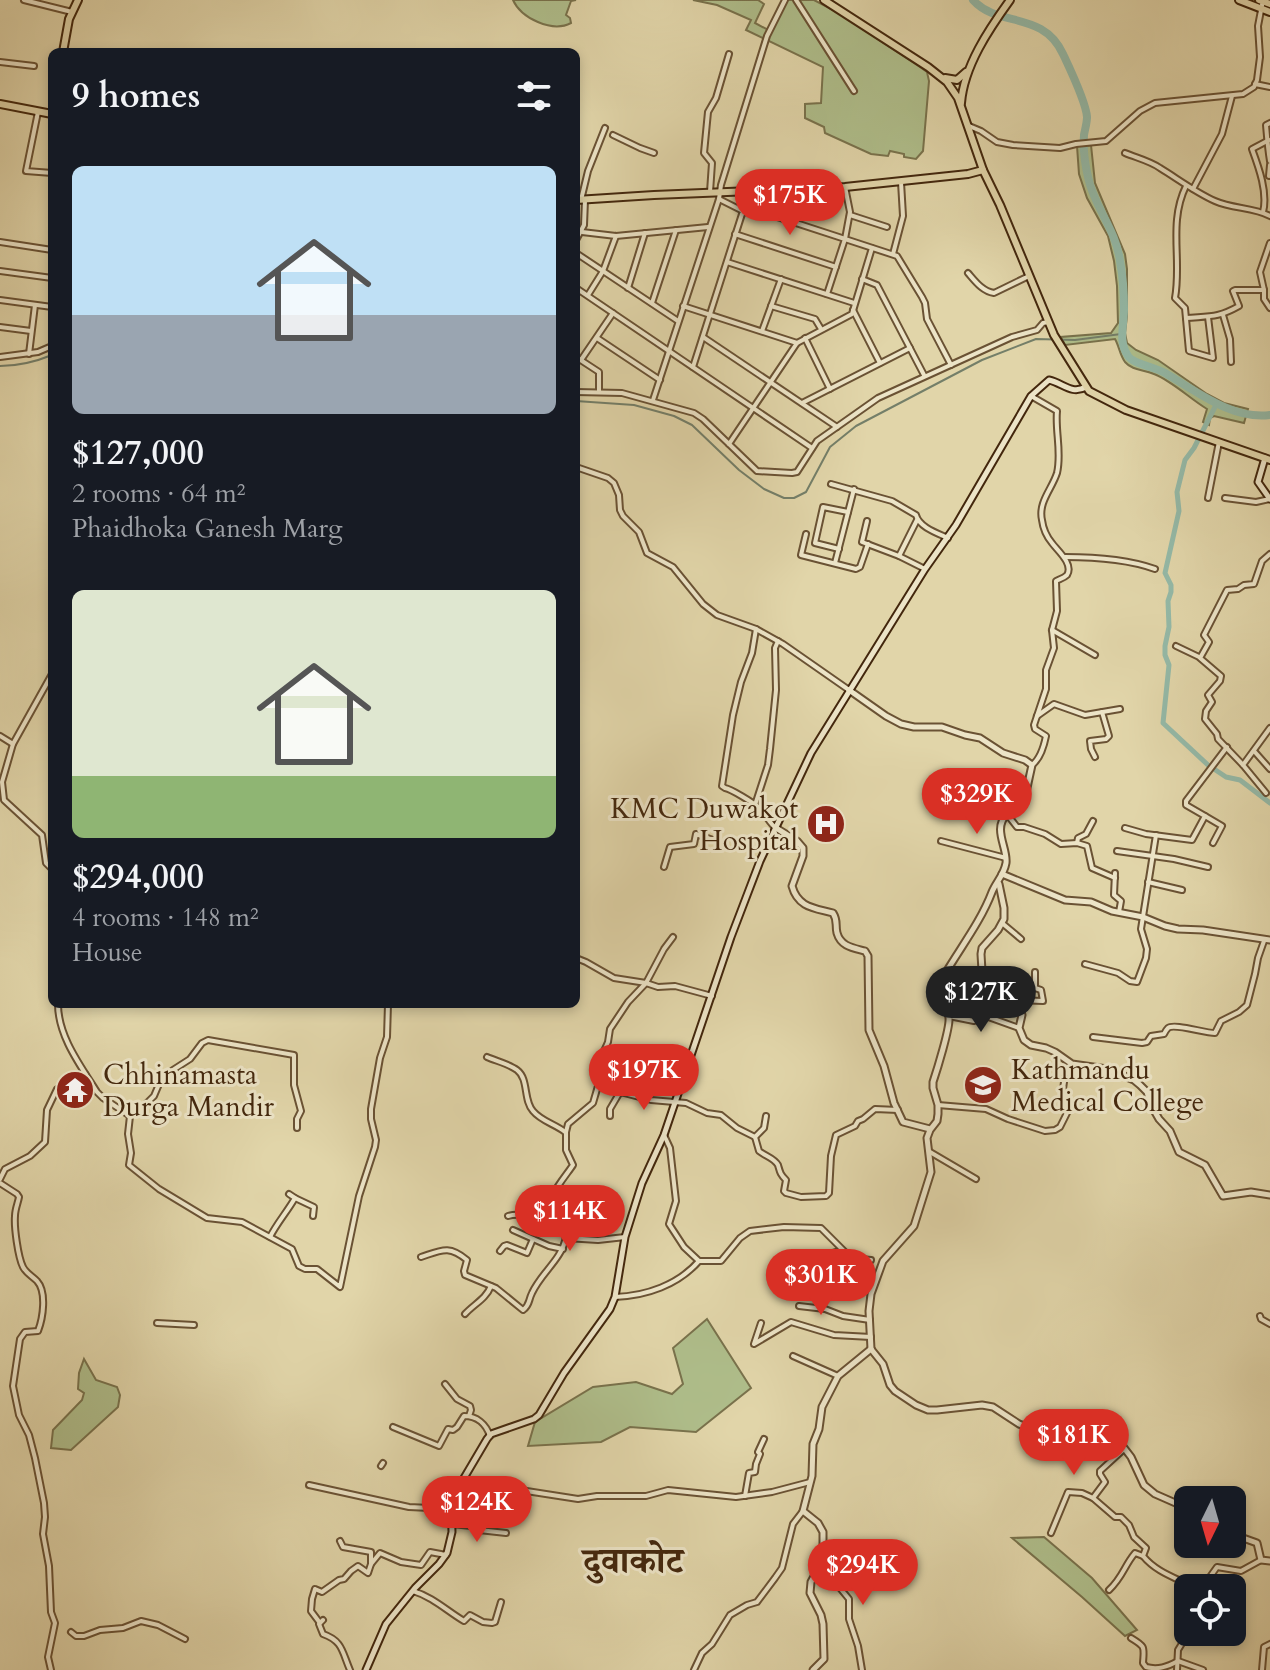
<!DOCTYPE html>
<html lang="en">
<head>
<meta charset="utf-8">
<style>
	body { margin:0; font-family:Cardo,"Noto Serif Devanagari",serif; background:#20242c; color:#f1f3f6; height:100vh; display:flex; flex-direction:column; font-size:30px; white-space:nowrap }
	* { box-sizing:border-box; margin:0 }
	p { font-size:26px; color:#9ea1a6 }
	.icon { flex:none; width:44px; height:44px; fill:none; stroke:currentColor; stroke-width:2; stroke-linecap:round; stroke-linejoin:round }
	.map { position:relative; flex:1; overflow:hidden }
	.side { position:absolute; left:48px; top:48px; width:532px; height:960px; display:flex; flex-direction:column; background:#171b24; border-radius:12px; box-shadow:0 4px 12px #0003 }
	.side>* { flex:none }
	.needle { width:52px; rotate:185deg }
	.controls { position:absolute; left:1174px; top:1486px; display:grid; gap:16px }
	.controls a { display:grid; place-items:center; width:72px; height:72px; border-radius:12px; background:#171b24; box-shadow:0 4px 12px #0003; font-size:40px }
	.price { position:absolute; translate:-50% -68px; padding:0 18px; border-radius:28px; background:#d93025; color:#fff; font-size:26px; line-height:52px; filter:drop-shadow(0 2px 4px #0008) }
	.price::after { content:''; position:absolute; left:50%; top:48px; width:24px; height:18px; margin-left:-12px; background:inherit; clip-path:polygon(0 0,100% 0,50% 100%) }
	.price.active { background:#222; color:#fff }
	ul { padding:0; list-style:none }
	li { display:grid; align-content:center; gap:16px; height:424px; padding:0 24px }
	li span { display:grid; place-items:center; height:248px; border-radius:12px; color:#555 }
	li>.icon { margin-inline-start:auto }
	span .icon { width:144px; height:144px; fill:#fffc; stroke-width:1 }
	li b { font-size:34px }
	h2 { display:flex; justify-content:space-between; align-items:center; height:96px; padding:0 24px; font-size:34px }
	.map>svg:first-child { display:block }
	.green { fill:#afbe8b; stroke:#79724c; stroke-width:2 }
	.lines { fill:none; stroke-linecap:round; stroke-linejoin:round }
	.stream { stroke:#747f69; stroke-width:2 }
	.canal { stroke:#94b9a7; stroke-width:5 }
	.river { stroke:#94b9a7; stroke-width:8 }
	.minor-casing { stroke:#6a5234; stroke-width:8 }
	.tertiary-casing { stroke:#6a5234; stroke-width:9 }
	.secondary-casing { stroke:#43270d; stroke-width:9 }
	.primary-casing { stroke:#43270d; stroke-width:10 }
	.trunk-casing { stroke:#43270d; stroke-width:10 }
	.minor { stroke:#ece4c7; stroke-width:4 }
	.tertiary { stroke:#ece4c7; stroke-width:5 }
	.secondary { stroke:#ece4c7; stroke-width:5 }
	.primary { stroke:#e1d5a9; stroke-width:6 }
	.trunk { stroke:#e1d5a9; stroke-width:6 }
	.labels { text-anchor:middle; stroke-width:6; stroke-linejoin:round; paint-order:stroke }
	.poi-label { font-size:28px; fill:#43270d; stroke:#ece4c7; text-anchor:start }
	.district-label { font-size:36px; font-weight:bold; fill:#43270d; stroke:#ece4c7 }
</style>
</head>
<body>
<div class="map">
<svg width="1270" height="1670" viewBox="0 0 1270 1670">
	<rect width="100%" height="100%" fill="#e1d5a9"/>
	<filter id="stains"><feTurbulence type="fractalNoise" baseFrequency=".0025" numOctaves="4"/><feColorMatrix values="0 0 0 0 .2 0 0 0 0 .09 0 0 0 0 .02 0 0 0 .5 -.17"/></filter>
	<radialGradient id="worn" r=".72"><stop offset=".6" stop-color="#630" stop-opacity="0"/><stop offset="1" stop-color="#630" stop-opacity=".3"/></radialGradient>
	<g class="green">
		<path d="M513,0H576L571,1L566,15L570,18L571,23C552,33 521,18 513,0Z"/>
		<path d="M693,0H758L764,4L755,23L770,31L787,0H814L837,12L920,67L927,72L929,81L923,151L916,159L904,157V154L890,151L888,156L871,154L825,133L824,127L805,118V104L821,103L823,67L746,30L751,20L717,5Z"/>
		<path d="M1091,145L1095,183L1125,254L1127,269V316L1125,333L1127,343L1136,350L1158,360L1207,394L1224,403L1248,409L1244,423L1214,416L1210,418L1209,425L1203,422L1207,409C1189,398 1172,381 1154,374C1143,369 1133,371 1125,362C1120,355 1119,346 1115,339L1065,345L1061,337L1111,333L1118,323L1117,286L1114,261L1108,236L1087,198L1079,174L1077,146Z"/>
		<path d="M707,1319L751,1388L696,1432L630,1427L601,1442L528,1446L535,1422L593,1387L636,1382L672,1394L683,1384L673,1348Z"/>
		<path d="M84,1359L96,1380L117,1387L120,1395L118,1407L71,1450L51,1448L53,1430L82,1400L84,1393L78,1389L79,1373Z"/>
		<path d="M1044,1537L1092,1578L1137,1630L1125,1636L1082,1597L1012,1538Z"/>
	</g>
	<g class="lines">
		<g class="stream">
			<path d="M0,366C18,366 35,362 52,355"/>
			<path d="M576,401L634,405L674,416L692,425L739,470L764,489L784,498H794L806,492L830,447L856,426L982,360L1036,339L1075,340L1121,334"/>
		</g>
		<path class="canal" d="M1217,403L1194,448L1185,460L1177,492L1179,511L1165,573L1171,585V592L1168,601L1169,627L1165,646V655L1169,665L1163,723L1208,765L1226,777L1240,780L1270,803"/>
		<path class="river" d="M973,0C998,28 1043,10 1063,54C1070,69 1086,102 1087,117C1087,123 1085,129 1084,135C1083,148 1085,164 1088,177C1094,207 1116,229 1120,261C1123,277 1124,293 1124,309C1124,326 1118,341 1128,356C1133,364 1155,367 1165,373C1196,391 1232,420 1270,415"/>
		<defs>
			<g id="minor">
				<path d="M24,0L72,12"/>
				<path d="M796,0L854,91"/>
				<path d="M0,62L34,66"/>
				<path d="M1255,84L1270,87"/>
				<path d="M38,112L26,171L52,173"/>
				<path d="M1270,123L1266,125C1267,137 1268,149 1270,161"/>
				<path d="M969,126L981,131L997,142L1013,145L1060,148L1076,144L1106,141L1140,111L1155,103L1243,94L1254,87L1257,80L1260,57L1258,26L1263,0"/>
				<path d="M613,135L640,148L654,153"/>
				<path d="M1125,153C1137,158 1150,161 1160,168C1178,179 1195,192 1215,201C1233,209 1253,207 1270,216"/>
				<path d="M1269,176L1270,165"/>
				<path d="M1186,186C1168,223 1182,260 1175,298L1185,308L1189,351L1213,358L1208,317"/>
				<path d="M845,187L850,212L845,239L897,256L922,297L925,303L927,319L951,365"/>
				<path d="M1193,189L1222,134L1232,96"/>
				<path d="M710,192L712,163L704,153L708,112L716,98L729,54"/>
				<path d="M719,199L745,212L753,209L845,239L827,294"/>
				<path d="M581,200L588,171L605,128"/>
				<path d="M1263,212C1268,193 1259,168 1252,149L1269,140"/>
				<path d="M850,215L887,227"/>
				<path d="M582,232L616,236L708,227"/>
				<path d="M735,234L836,267"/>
				<path d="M576,240L584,225L585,200"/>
				<path d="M0,242L52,250"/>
				<path d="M576,253L678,321"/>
				<path d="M893,254L903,216L901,182"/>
				<path d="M727,262L854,303"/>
				<path d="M0,271L52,278"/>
				<path d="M968,273C975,281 982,291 994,293L1029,276"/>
				<path d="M862,279L877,285L924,375"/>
				<path d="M576,288L812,448"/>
				<path d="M628,288L645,233"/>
				<path d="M1264,290V299L1270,308"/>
				<path d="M588,295L603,271L616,236"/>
				<path d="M0,300L52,307"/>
				<path d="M652,303L676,230"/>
				<path d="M683,306L797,343L729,444"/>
				<path d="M771,306L815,319L821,329"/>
				<path d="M853,310L880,363"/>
				<path d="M1223,315L1230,339L1231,362"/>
				<path d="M1186,318C1209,316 1218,318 1239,306L1233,291L1235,290H1264L1260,272L1270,243"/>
				<path d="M0,327L31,331"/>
				<path d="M762,331L781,279"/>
				<path d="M703,337L837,427"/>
				<path d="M597,338L660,380"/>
				<path d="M805,338L830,389"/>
				<path d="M797,343L852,314L872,248"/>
				<path d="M29,354L35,305"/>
				<path d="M0,357L38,352L52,346"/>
				<path d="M576,357L599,372V392"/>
				<path d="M581,360L613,313"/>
				<path d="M693,367L742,214L745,212"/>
				<path d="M576,392L622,393L694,413L703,419L757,471L792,473L797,472L817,441L878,398L1012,337L1037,330L1043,323L1048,322"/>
				<path d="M1031,396L1057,411C1055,432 1062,452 1057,473C1052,489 1038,502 1042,520C1043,528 1047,537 1052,543C1057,550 1074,564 1067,575C1064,578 1060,579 1056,581L1057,611L1052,630L1054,648L1046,670V689L1034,725L1035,729L1046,736C1044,746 1040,759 1032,765"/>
				<path d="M653,400L719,199L721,185L767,36L785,0"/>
				<path d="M802,403L910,348"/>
				<path d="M576,467L608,478L614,483L619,495L620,510L623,516L639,532L647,553L673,567L703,604L717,615L756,629L783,644L849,690"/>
				<path d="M831,484L892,501L916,515C919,527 937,533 948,538"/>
				<path d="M1208,498L1219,442"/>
				<path d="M1225,498L1256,502L1270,499"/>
				<path d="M867,521L862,542L899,556L925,569"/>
				<path d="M806,534L801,555L856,569L860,567L868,544"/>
				<path d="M839,549L815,543L823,507L848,512"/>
				<path d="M899,556L917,520"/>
				<path d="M1065,557C1094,557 1127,559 1155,569"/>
				<path d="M835,563L854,489"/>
				<path d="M756,629L752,653L741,682L733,715L722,786L725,788C731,789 754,803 759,808C766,814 769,823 776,828"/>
				<path d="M1052,630L1095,655"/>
				<path d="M1176,646L1199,657"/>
				<path d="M52,674L13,744L2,782L4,800L42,835L46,863L52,869"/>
				<path d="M1037,716L1054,704L1085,715L1120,709"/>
				<path d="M0,736L13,744"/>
				<path d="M1254,751L1270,769"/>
				<path d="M1095,757L1091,749L1090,741L1106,739L1109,736L1102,712"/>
				<path d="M1243,765L1218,739L1217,734L1205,719L1206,711L1212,702L1208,695L1220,681L1221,676L1200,658L1209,642L1204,635L1227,590L1238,589L1244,585L1254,584L1262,561L1270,554"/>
				<path d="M1266,793L1243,765L1270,728"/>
				<path d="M755,805L768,765L770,749L776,690L775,648L778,641"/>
				<path d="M1013,811L1010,818L1017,827H1024L1045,834L1061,844L1077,843L1087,846L1092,868L1115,878"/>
				<path d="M1205,816L1222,826L1213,843"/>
				<path d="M1125,828L1146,834L1192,840L1205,816L1186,805V801L1227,747"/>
				<path d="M941,841L1006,858"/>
				<path d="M1077,843L1078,838L1086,834L1093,821"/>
				<path d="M1117,851L1174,859L1208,867"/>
				<path d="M664,867L670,847L694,844L696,834L713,840"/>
				<path d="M1115,873L1114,895L1121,901L1119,912"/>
				<path d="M1148,882L1182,890"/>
				<path d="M1002,923L1021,939"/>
				<path d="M576,958L586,962L614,978L646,983L658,987L675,986L712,996"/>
				<path d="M1085,964L1118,973L1130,981L1137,982L1146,958L1147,949L1141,929L1156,835"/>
				<path d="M1016,1000L1043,1001L1041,990L1035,988V972"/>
				<path d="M58,1004C58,1036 80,1065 97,1092L103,1098L130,1116"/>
				<path d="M949,1016L974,1021L977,1020L980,1014L1019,1028"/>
				<path d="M1093,1037L1142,1043L1147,1042L1151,1036L1164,1034C1165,1032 1166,1030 1168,1028C1174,1023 1204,1033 1215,1033L1221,1021L1239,1012L1247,1005L1255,974L1258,958L1264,941"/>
				<path d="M487,1057C496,1061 509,1064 517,1070C529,1079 523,1100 533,1111C541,1121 555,1124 565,1132"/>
				<path d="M938,1105L986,1109L1008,1119L1045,1131L1055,1130L1060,1127L1069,1109V1102L1063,1089L1065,1075L1072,1064"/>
				<path d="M610,1116V1109L620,1092L651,1100L686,1103L707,1113L721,1115L737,1128L755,1137L759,1151C765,1156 774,1158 778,1165C780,1172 780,1174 786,1180L784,1191L786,1193L801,1197L826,1196L829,1193L831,1156L836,1135L855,1126L858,1121L863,1119L875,1109L898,1110"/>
				<path d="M297,1128V1119L301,1111L294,1085V1055L208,1040L202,1043L190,1059L162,1077L154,1096L146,1104L130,1116L128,1134L131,1153L129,1165L159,1189L207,1218L242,1222L292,1249L299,1266L305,1269H317L340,1287L359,1196L375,1147L376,1140L371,1119V1109L380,1058L387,1037L388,1004"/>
				<path d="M664,1135L670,1148L676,1201L669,1224L684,1247L699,1261H721L740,1238L750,1231L784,1227L821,1228L851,1258L871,1260"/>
				<path d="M755,1137L764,1128L766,1116"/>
				<path d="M930,1152L976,1179"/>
				<path d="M0,1179L5,1169L30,1156L45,1142L47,1110L57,1089L86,1075"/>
				<path d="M0,1183L17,1194L19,1197C18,1203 15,1209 15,1216C14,1227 18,1257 23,1267C26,1273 32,1276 37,1281C47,1292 43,1318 38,1331L25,1332L20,1339L13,1386L19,1415L29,1435L35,1458L44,1503L45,1517L43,1534L49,1566L51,1612L55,1623L48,1657L51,1670"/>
				<path d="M295,1198L314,1207L313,1216"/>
				<path d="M508,1216C524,1211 545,1222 560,1228"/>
				<path d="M513,1230L549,1246L563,1249"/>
				<path d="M270,1237C277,1223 287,1212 295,1198L289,1194"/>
				<path d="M625,1237L598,1240L566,1238L560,1228L561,1224C558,1220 553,1219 551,1215C542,1202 566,1176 573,1165L566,1150V1132L568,1124L593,1103L600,1079V1060L608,1042L610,1029L628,1002L646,983L664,949L673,937"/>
				<path d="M500,1251L504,1246L507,1245L527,1253L533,1239"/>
				<path d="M796,1253L826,1255L842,1250"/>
				<path d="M421,1257C442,1250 449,1245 467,1260L464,1271L465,1275L496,1288L523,1310C530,1305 528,1301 532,1293C541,1273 561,1260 566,1238"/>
				<path d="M615,1297C646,1296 678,1285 699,1261"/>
				<path d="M799,1306L825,1309L843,1316L870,1320"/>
				<path d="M465,1314C474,1304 486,1299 491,1286"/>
				<path d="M1260,1316L1261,1319L1270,1324"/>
				<path d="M157,1323L194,1325"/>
				<path d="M761,1323L754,1344L791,1322L834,1335L871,1337"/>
				<path d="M793,1356L838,1376"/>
				<path d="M445,1384L457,1399L470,1406L471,1410L469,1416"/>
				<path d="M393,1427L439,1446L448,1429L453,1430L457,1427L464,1416C477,1416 486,1424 490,1436"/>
				<path d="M381,1466L383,1463"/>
				<path d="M462,1481L578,1499L597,1496H646L668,1490L736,1497L772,1492L810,1482"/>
				<path d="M309,1485L409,1507L451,1509"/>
				<path d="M745,1496L749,1473L755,1472L756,1464L760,1454L758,1452L764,1439"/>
				<path d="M1093,1498L1115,1517H1121L1129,1525L1134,1537L1146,1548L1143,1556C1157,1573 1177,1578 1195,1588"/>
				<path d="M452,1524L471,1526L479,1530L506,1533"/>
				<path d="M1051,1533L1068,1492L1082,1493L1093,1498L1105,1482L1100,1474V1471L1124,1449"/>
				<path d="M340,1541L343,1547L371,1552V1564L380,1553L401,1562L421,1565L430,1552L446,1555"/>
				<path d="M821,1565L849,1599V1619L858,1646L862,1670"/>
				<path d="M1202,1588L1217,1567L1241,1571L1261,1560"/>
				<path d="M1109,1590C1123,1577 1124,1566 1135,1553L1143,1556"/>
				<path d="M413,1591C433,1597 447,1611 464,1621L470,1615L483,1622L492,1623L495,1622L501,1602"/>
				<path d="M323,1620L319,1624L323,1634C343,1641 342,1652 350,1670"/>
				<path d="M320,1623L311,1611L312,1599L315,1589L322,1592L339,1580L344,1579L351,1571L358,1566L368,1573L371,1564"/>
				<path d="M71,1632L76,1636H84L100,1630L123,1628L141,1621L158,1625L185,1639"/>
				<path d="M1131,1638C1146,1647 1144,1647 1143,1663L1146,1667C1158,1670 1167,1667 1178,1661L1203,1670"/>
				<path d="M694,1670L702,1653L712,1644L730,1615L747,1605L757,1602L775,1578L782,1568L793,1524L803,1511"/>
				<path d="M1177,1670L1178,1650L1189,1632"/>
				<path d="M1262,1670L1264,1647L1270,1644"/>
			</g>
			<g id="tertiary">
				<path d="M849,690L886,716L901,724L914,727H942L965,735L980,738L1003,753L1025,760L1032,765L1023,806C1018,810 1011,810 1007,814C992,829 1008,848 1006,863C1004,875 996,882 992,892C981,921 961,947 945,974C935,997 946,998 949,1018C950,1028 937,1070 933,1082V1088L938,1105V1114L937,1121L930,1130L927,1138L931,1172L914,1226L883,1261L871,1294L869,1311L871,1349"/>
				<path d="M776,828L797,841L803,848V856L792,886C798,908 815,908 833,913C838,921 835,924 837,933C841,947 854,948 865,951L868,956L869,1030L884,1066L894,1103L903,1122L930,1129"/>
				<path d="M1002,874L1065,900L1091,902L1112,911L1143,917L1165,926L1178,929L1203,930L1270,940"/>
				<path d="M999,884L1004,908V919L998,930L982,948L981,954L982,971L985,975L999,985L1010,995L1019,1005L1022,1015L1019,1028L1024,1040L1031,1045L1046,1048L1055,1052L1072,1064L1107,1069L1134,1080L1140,1085L1147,1092L1151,1105L1159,1119L1170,1131L1179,1152L1205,1165L1223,1196L1251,1192L1270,1195"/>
				<path d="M871,1349L883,1364L890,1385L895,1391L916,1405L928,1410H937L982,1405L993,1407L1019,1424L1051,1437L1069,1429H1077L1095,1438L1115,1441L1121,1444L1131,1457L1144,1485L1155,1494L1180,1505L1188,1513"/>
				<path d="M1232,1534L1257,1543L1261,1560L1270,1561"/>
				<path d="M813,1670L824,1659L823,1624L821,1615L810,1593L811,1582L823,1560V1532L818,1523L803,1511L812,1476L813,1444L819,1429L822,1407L838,1376L871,1349"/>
			</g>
			<g id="secondary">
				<path d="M1265,458L1258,482L1270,499"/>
				<path d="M366,1670L386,1624L415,1588L439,1564L447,1553L452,1532L451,1500L487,1439L491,1434L534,1419L539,1415L564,1373L610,1309L615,1297L625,1237L642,1183L664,1135L731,937L760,861L811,753L925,569L956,525L1031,396L1049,380C1063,383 1071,395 1086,387"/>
			</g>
			<g id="primary">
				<path d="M824,0L928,67L947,82L958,98L983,170L1000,205L1054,335L1089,391L1126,410L1270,460"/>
				<path d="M63,52L69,19L78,0"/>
				<path d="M945,78L957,80L966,72"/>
				<path d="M961,103C964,66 989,29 1010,0"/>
				<path d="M0,104L52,114"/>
				<path d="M576,200L654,195L845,187L968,174L983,170"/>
			</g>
			<g id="trunk">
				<path d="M1239,0L1270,12"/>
				<path d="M1259,0L1270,4"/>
			</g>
		</defs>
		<use href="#minor" class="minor-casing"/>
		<use href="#tertiary" class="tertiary-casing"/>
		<use href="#secondary" class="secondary-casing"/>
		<use href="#primary" class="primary-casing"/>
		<use href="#trunk" class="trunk-casing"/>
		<use href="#minor" class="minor"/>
		<use href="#tertiary" class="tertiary"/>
		<use href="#secondary" class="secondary"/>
		<use href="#primary" class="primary"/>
		<use href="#trunk" class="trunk"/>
	</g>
	<defs>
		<symbol id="hospital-disc" viewBox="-11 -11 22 22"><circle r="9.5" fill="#8f2418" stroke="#ece4c7"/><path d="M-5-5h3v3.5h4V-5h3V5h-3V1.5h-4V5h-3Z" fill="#fff"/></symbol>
		<symbol id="university-disc" viewBox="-11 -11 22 22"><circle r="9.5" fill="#8f2418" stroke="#ece4c7"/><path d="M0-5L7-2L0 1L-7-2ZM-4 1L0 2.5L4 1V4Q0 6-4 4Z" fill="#fff"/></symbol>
		<symbol id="temple-disc" viewBox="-11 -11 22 22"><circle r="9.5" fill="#8f2418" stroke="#ece4c7"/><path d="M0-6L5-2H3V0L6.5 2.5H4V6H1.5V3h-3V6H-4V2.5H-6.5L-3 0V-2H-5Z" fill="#fff"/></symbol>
	</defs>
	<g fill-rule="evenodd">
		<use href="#hospital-disc" x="804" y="802" width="44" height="44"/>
		<use href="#university-disc" x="961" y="1063" width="44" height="44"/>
		<use href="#temple-disc" x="53" y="1068" width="44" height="44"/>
	</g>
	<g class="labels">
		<g class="poi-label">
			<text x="798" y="818" text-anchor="end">KMC Duwakot<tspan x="798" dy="32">Hospital</tspan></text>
			<text x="1011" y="1079">Kathmandu<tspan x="1011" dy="32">Medical College</tspan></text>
			<text x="103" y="1084">Chhinamasta<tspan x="103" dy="32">Durga Mandir</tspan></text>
		</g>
		<g class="district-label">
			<text x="633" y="1573">दुवाकोट</text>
		</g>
	</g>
	<rect width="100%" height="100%" filter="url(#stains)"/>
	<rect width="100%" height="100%" fill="url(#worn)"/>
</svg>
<div class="controls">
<a><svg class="needle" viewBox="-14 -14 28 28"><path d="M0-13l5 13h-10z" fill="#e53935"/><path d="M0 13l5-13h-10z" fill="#9ea1a6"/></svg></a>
<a><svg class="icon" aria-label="locate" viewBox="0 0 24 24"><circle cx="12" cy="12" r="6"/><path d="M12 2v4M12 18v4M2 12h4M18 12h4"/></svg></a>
</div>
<b class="price" style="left:790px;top:237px">$175K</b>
<b class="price" style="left:977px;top:836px">$329K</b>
<b class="price active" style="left:981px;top:1034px">$127K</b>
<b class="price" style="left:644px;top:1112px">$197K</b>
<b class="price" style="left:570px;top:1253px">$114K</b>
<b class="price" style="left:821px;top:1317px">$301K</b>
<b class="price" style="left:1074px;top:1477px">$181K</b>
<b class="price" style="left:477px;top:1544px">$124K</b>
<b class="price" style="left:863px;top:1607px">$294K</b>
<section class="side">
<h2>9 homes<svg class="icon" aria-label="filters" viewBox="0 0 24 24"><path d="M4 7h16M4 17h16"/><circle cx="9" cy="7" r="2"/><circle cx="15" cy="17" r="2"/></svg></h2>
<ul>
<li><span style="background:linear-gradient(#bfe0f5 60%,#9aa5b1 0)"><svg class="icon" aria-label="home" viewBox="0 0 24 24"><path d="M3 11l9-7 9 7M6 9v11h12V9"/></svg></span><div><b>$127,000</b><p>2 rooms · 64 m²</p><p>Phaidhoka Ganesh Marg</p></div></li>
<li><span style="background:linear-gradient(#dfe7d0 75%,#8fb573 0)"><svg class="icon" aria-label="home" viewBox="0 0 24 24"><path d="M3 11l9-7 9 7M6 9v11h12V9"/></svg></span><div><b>$294,000</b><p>4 rooms · 148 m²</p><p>House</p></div></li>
</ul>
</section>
</div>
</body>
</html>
